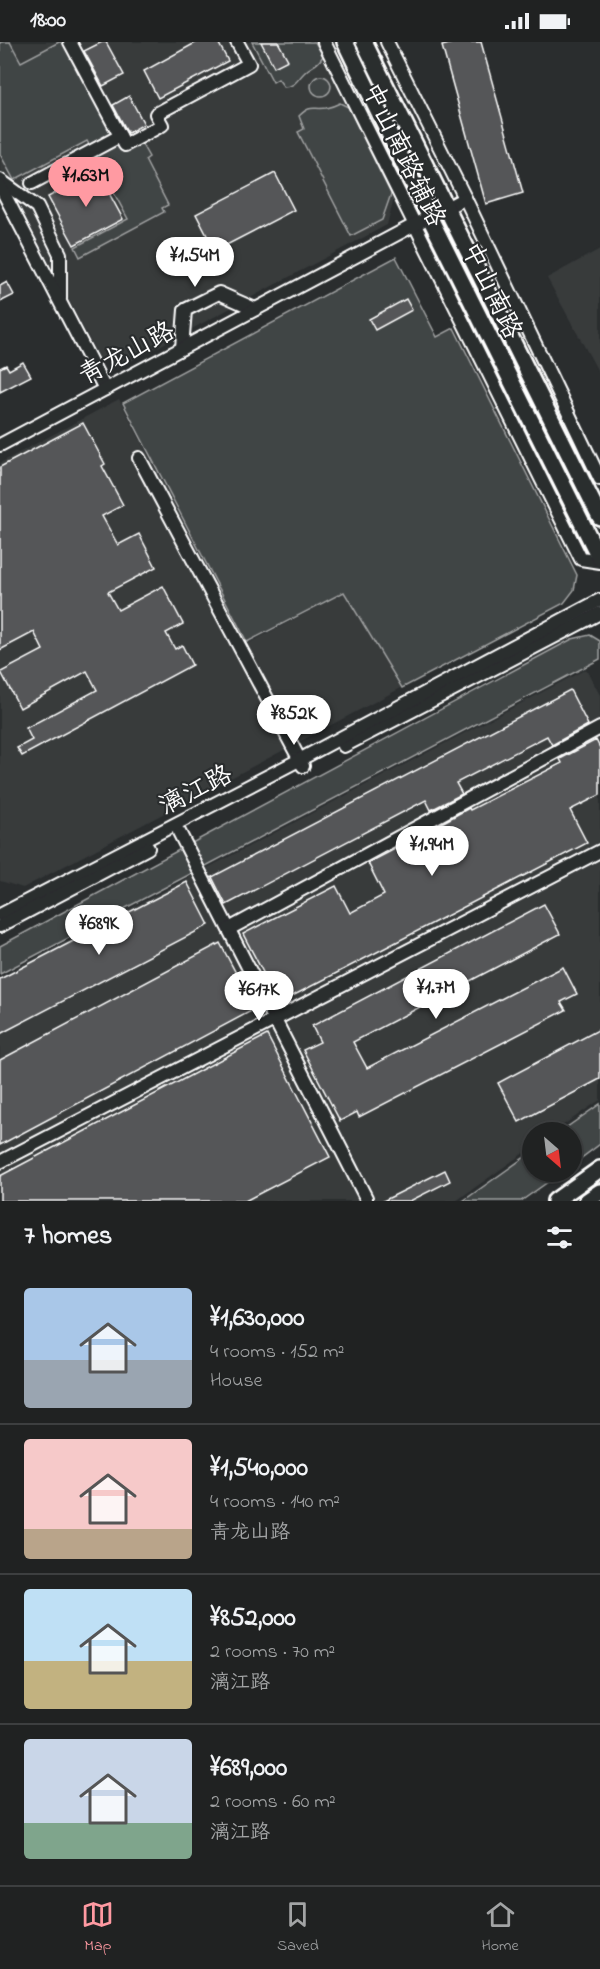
<!DOCTYPE html>
<html lang="en">
<head>
<meta charset="utf-8">
<style>
	body { margin:0; font-family:"Indie Flower","LXGW WenKai TC",sans-serif; background:#2d2f2f; color:#f1f3f6; height:100vh; display:flex; flex-direction:column; font-size:22px; white-space:nowrap }
	* { box-sizing:border-box; margin:0 }
	p { font-size:20px; color:#a2a4a5 }
	.icon { flex:none; width:33px; height:33px; fill:none; stroke:currentColor; stroke-width:2; stroke-linecap:round; stroke-linejoin:round }
	.map { position:relative; height:1159px; overflow:hidden }
	.details { display:flex; flex-direction:column; background:#202222; flex:1 }
	.details>* { flex:none }
	.needle { width:39px; rotate:152deg }
	.tools { position:absolute; left:522px; top:1080px; display:grid; gap:12px }
	.tools a { display:grid; place-items:center; width:60px; height:60px; border-radius:50%; background:#202222; box-shadow:0 2px 4px #0004,0 0 0 2px #3d3f40; font-size:30px }
	.price { position:absolute; translate:-50% -51px; padding:0 14px; border-radius:21px; background:#fff; color:#222; font-size:20px; line-height:39px; filter:drop-shadow(0 2px 3px #0008) }
	.price::after { content:''; position:absolute; left:50%; top:36px; width:18px; height:14px; margin-left:-9px; background:inherit; clip-path:polygon(0 0,100% 0,50% 100%) }
	.price.selected { background:#ff9aa2; color:#111 }
	ul { padding:0; list-style:none }
	li { display:flex; align-items:center; gap:18px; height:150px; padding:0 24px }
	li+li { border-top:2px solid #3d3f40 }
	li span { display:grid; place-items:center; flex:none; width:168px; height:120px; border-radius:6px; color:#555 }
	li>.icon { margin-inline-start:auto }
	span .icon { width:72px; height:72px; fill:#fffc; stroke-width:1 }
	li b { font-size:26px }
	h2 { display:flex; justify-content:space-between; align-items:center; height:72px; padding:0 24px; font-size:26px }
	.status { display:flex; justify-content:space-between; align-items:center; height:42px; padding:0 30px; background:#202222; direction:ltr }
	.status svg { height:16px; fill:currentColor }
	.tabs { display:flex; justify-content:space-around; align-items:center; height:84px; border-top:2px solid #3d3f40; background:#202222; font-size:16px; color:#a2a4a5 }
	.tabs a { display:grid; justify-items:center; gap:3px }
	.tabs .selected { color:#ff9aa2 }
	.map>svg:first-child { display:block }
	.built { fill:#373a3b }
	.green { fill:#414445; stroke:#a0a2a2; stroke-width:1.5 }
	.building { fill:#555758; stroke:#fff; stroke-width:1.5 }
	.lines { fill:none; stroke-linecap:round; stroke-linejoin:round }
	.minor-casing { stroke:#fff; stroke-width:16 }
	.major-casing { stroke:#fff; stroke-width:20 }
	.minor { stroke:#2a2d2e; stroke-width:12 }
	.major { stroke:#2a2d2e; stroke-width:15 }
	.labels { text-anchor:middle; stroke-width:4.5; stroke-linejoin:round; paint-order:stroke }
	.street-label { font-size:26px; fill:#fff; stroke:#2a2d2e }
</style>
</head>
<body>
<div class="status"><b>18:00</b><svg viewBox="0 0 49 12"><path d="M0 12V9h3v3zM5 12V6h3v6zM10 12V3h3v9zM15 12V0h3v12zM26 1h20v11H26zM47 4h2v5h-2z"/></svg></div>
<div class="map">
<svg width="600" height="1159" viewBox="0 0 600 1159">
	<rect width="100%" height="100%" fill="#2a2d2e"/>
	<filter id="ink" filterUnits="userSpaceOnUse"><feTurbulence type="fractalNoise" baseFrequency=".0167" numOctaves="2"/><feDisplacementMap in="SourceGraphic" scale="12" xChannelSelector="R" yChannelSelector="G"/><feConvolveMatrix kernelMatrix="1 2 1 2 8 2 1 2 1" color-interpolation-filters="sRGB"/></filter>
	<g filter="url(#ink)">
		<g class="built">
			<path d="M0,0H316L395,153L387,183L122,324L99,316L0,127Z"/>
			<path d="M600,207V333L547,236Z"/>
			<path d="M119,357L247,602L344,551L401,646L23,846L0,839V421Z"/>
			<path d="M586,627L600,653V1058L553,1090H532V1105L456,1159H0V935Z"/>
		</g>
		<g class="green">
			<path d="M0,0H10L21,20L59,0H63L113,94L91,106L87,99L14,138L0,112Z"/>
			<path d="M252,0H315L323,14C316,26 312,22 304,31C297,38 296,44 284,45L278,37L273,40Z"/>
			<circle cx="321" cy="44" r="10"/>
			<path d="M340,61L348,65L391,152L382,178L351,194L298,90L304,87L299,74C311,62 313,68 326,66C331,65 336,63 340,61Z"/>
			<path d="M119,100L125,110L141,101L149,115L145,118L168,163L162,166L164,170L80,215L75,205L128,177L94,114Z"/>
			<path d="M396,215L437,295L454,286L577,533L574,548L564,561L402,646L344,550L247,600L123,361Z"/>
			<path d="M590,593L600,599V617L0,932V904L572,597Z"/>
			<path d="M600,1062V1102L572,1123V1090H560Z"/>
			<path d="M532,1110V1130H562L521,1159H463Z"/>
		</g>
		<g class="building">
			<path d="M102,0H106L124,33L103,44L84,9Z"/>
			<path d="M197,0H218L228,19L158,56L144,29Z"/>
			<path d="M261,0H278L288,18L274,25Z"/>
			<path d="M456,0H481L523,151L486,162L442,4Z"/>
			<path d="M129,54L144,82L128,91L113,63Z"/>
			<path d="M97,129L123,177L74,203L48,155Z"/>
			<path d="M275,131L294,168L215,209L196,172Z"/>
			<path d="M7,240L14,253L0,260V244Z"/>
			<path d="M406,257L412,268L375,288L369,277Z"/>
			<path d="M23,320L31,334L0,350V326L6,323L9,328Z"/>
			<path d="M83,381L105,422L102,424L123,463L102,474L118,503L139,492L156,525L108,550L118,568L163,544L183,582L166,591L175,607L182,603L192,623L22,714L17,706L32,698L26,686L97,648L87,629L20,666L1,630L43,608L34,590L0,608V425Z"/>
			<path d="M570,648L588,683L552,703L547,694L456,741L462,752L431,768L426,758L226,863L212,835Z"/>
			<path d="M596,698L600,706V753L570,768L587,801L279,961L243,892L336,844L350,871L384,853L368,821L439,784L438,783L469,766L470,768L562,721L560,717Z"/>
			<path d="M187,840L209,883L0,992V937Z"/>
			<path d="M544,862L560,892L353,1000L367,1026L563,925L577,952L561,960L566,968L359,1075L357,1070L340,1079L303,1008L320,1000L312,984Z"/>
			<path d="M220,901L255,967L0,1103V1018Z"/>
			<path d="M598,988L600,993V1037L519,1080L498,1041Z"/>
			<path d="M267,993L330,1115L245,1159H0V1134Z"/>
			<path d="M445,1128L450,1139L410,1159H383Z"/>
		</g>
		<g class="lines">
			<defs>
				<g id="minor">
					<path d="M70,0L125,103L162,83L156,72L249,22L237,0"/>
					<path d="M324,0L581,517L600,520"/>
					<path d="M387,0L465,156L600,437"/>
					<path d="M0,138L37,165L60,212V257"/>
					<path d="M32,141L120,94"/>
					<path d="M0,144L105,347"/>
					<path d="M182,306L185,268L219,251L255,267"/>
					<path d="M0,403L465,156"/>
					<path d="M139,416L303,724"/>
					<path d="M344,704L600,571"/>
					<path d="M179,790L366,1156"/>
					<path d="M0,873L299,718L600,558"/>
					<path d="M0,884L148,806"/>
					<path d="M229,887L600,686"/>
					<path d="M0,1120L600,809"/>
				</g>
				<g id="major">
					<path d="M345,0L429,174L600,517"/>
					<path d="M364,0L600,475"/>
					<path d="M555,1159L600,1127"/>
					<path d="M587,1159L600,1150"/>
				</g>
			</defs>
			<use href="#minor" class="minor-casing"/>
			<use href="#major" class="major-casing"/>
			<use href="#minor" class="minor"/>
			<use href="#major" class="major"/>
		</g>
	</g>
	<g class="labels">
		<g class="street-label">
			<text transform="translate(405 112) rotate(64)" y="9">中山南路辅路</text>
			<text transform="translate(493 248) rotate(64)" y="9">中山南路</text>
			<text transform="translate(126 310) rotate(-28)" y="9">青龙山路</text>
			<text transform="translate(195 747) rotate(-27)" y="9">漓江路</text>
		</g>
	</g>
</svg>
<div class="tools">
<a><svg class="needle" viewBox="-14 -14 28 28"><path d="M0-13l5 13h-10z" fill="#e53935"/><path d="M0 13l5-13h-10z" fill="#a2a4a5"/></svg></a>
</div>
<b class="price selected" style="left:86px;top:166px">¥1.63M</b>
<b class="price" style="left:195px;top:246px">¥1.54M</b>
<b class="price" style="left:294px;top:704px">¥852K</b>
<b class="price" style="left:432px;top:835px">¥1.94M</b>
<b class="price" style="left:99px;top:914px">¥689K</b>
<b class="price" style="left:436px;top:978px">¥1.7M</b>
<b class="price" style="left:259px;top:980px">¥617K</b>
</div>
<section class="details">
<h2>7 homes<svg class="icon" aria-label="filters" viewBox="0 0 24 24"><path d="M4 7h16M4 17h16"/><circle cx="9" cy="7" r="2"/><circle cx="15" cy="17" r="2"/></svg></h2>
<ul>
<li><span style="background:linear-gradient(#a9c7e8 60%,#9aa5b1 0)"><svg class="icon" aria-label="home" viewBox="0 0 24 24"><path d="M3 11l9-7 9 7M6 9v11h12V9"/></svg></span><div><b>¥1,630,000</b><p>4 rooms · 152 m²</p><p>House</p></div></li>
<li><span style="background:linear-gradient(#f6c9c9 75%,#b9a48a 0)"><svg class="icon" aria-label="home" viewBox="0 0 24 24"><path d="M3 11l9-7 9 7M6 9v11h12V9"/></svg></span><div><b>¥1,540,000</b><p>4 rooms · 140 m²</p><p>青龙山路</p></div></li>
<li><span style="background:linear-gradient(#bfe0f5 60%,#c2b280 0)"><svg class="icon" aria-label="home" viewBox="0 0 24 24"><path d="M3 11l9-7 9 7M6 9v11h12V9"/></svg></span><div><b>¥852,000</b><p>2 rooms · 70 m²</p><p>漓江路</p></div></li>
<li><span style="background:linear-gradient(#c9d6e8 70%,#7fa58c 0)"><svg class="icon" aria-label="home" viewBox="0 0 24 24"><path d="M3 11l9-7 9 7M6 9v11h12V9"/></svg></span><div><b>¥689,000</b><p>2 rooms · 60 m²</p><p>漓江路</p></div></li>
</ul>
</section>
<nav class="tabs">
<a class="selected"><svg class="icon" aria-label="map" viewBox="0 0 24 24"><path d="M3 6l6-2 6 2 6-2v14l-6 2-6-2-6 2zM9 4v14M15 6v14"/></svg>Map</a>
<a><svg class="icon" aria-label="saved" viewBox="0 0 24 24"><path d="M7 4h10v16l-5-4-5 4z"/></svg>Saved</a>
<a><svg class="icon" aria-label="home" viewBox="0 0 24 24"><path d="M3 11l9-7 9 7M6 9v11h12V9"/></svg>Home</a>
</nav>
</body>
</html>
